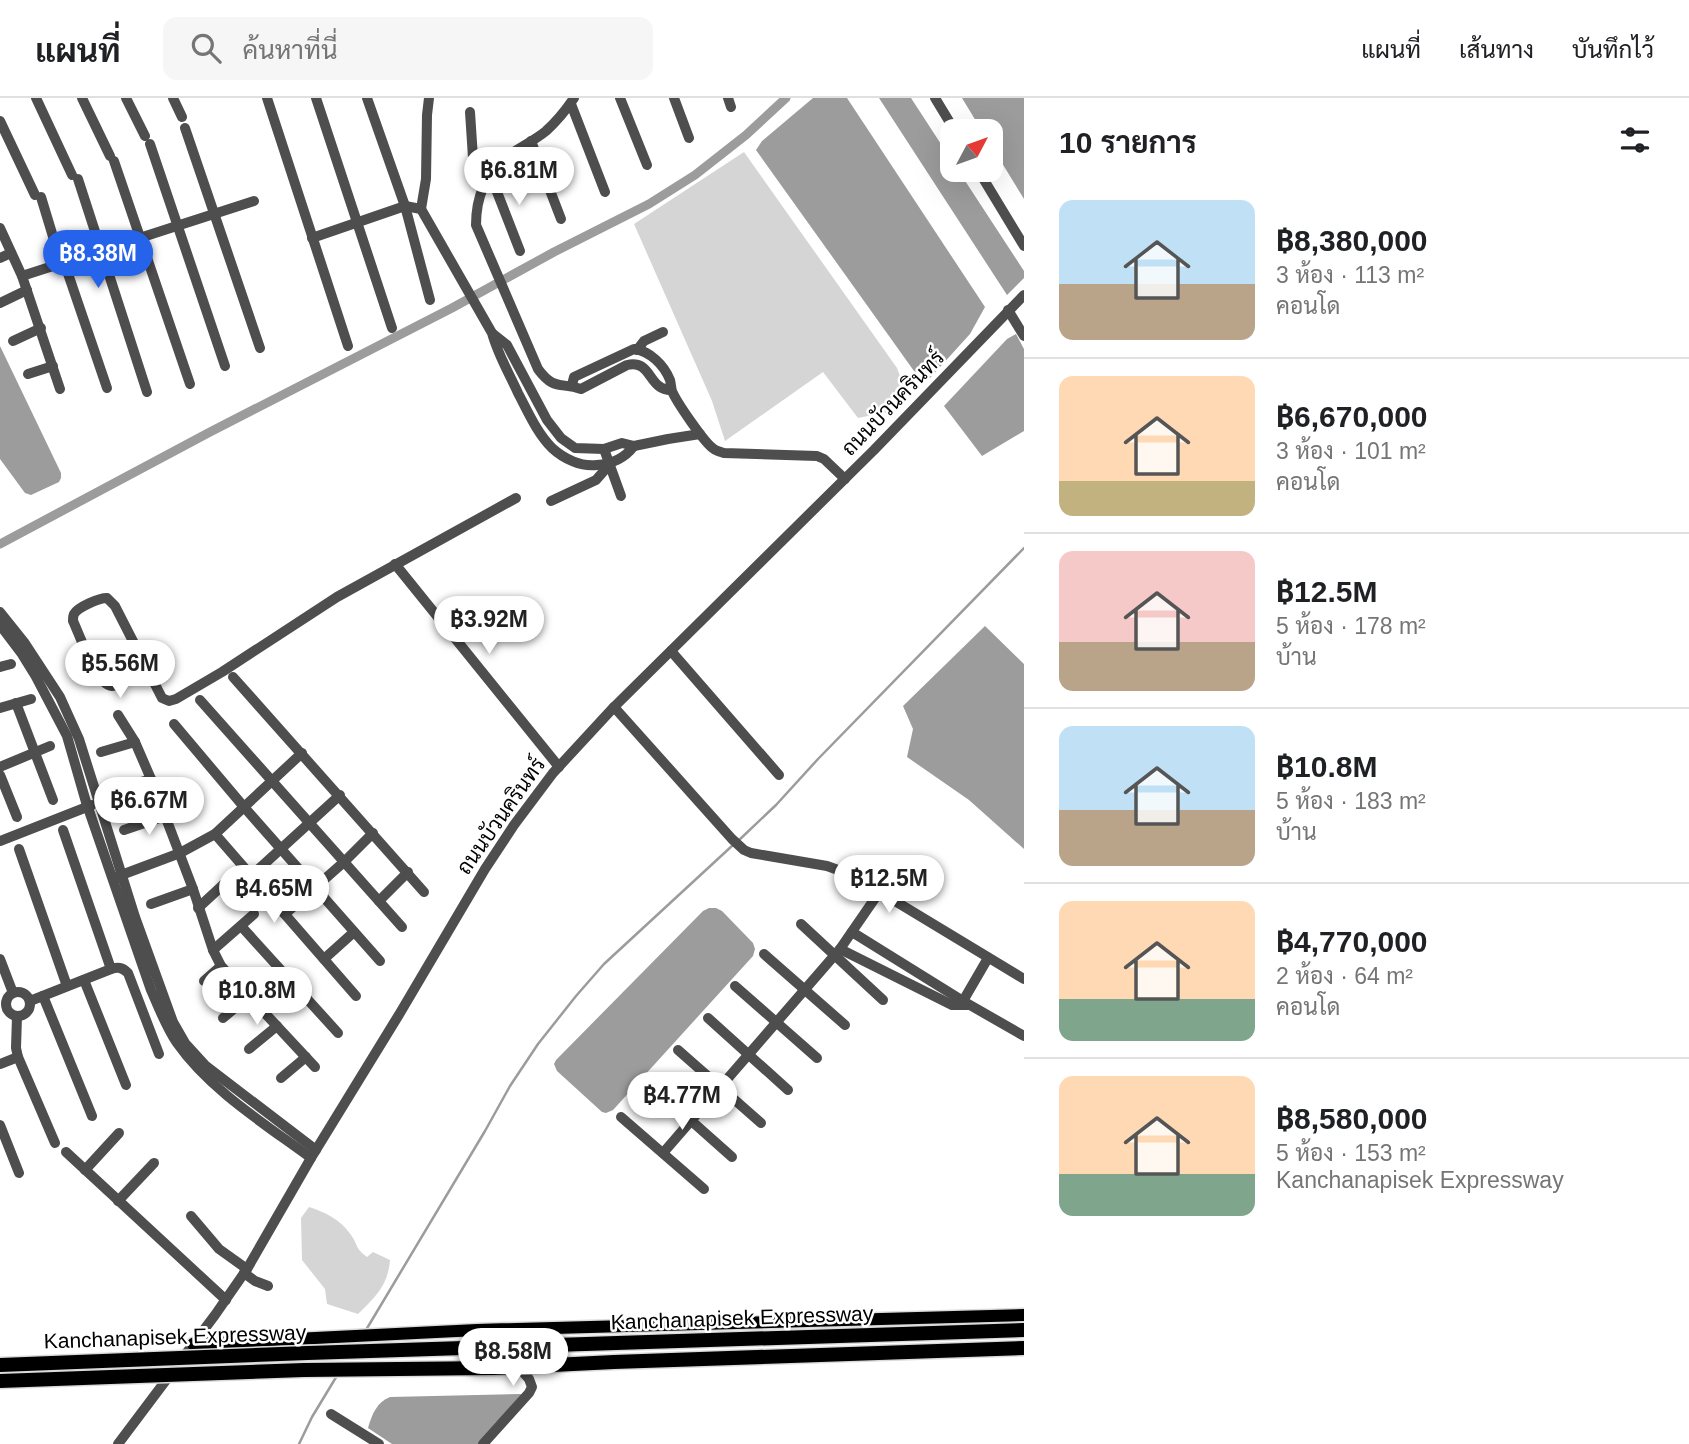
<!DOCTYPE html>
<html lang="th">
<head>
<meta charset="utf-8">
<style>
	body { margin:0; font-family:Arial,Sarabun,sans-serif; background:#f6f6f6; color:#202124; height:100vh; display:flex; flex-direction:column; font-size:26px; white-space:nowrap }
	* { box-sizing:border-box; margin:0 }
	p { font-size:23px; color:#757577 }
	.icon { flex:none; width:38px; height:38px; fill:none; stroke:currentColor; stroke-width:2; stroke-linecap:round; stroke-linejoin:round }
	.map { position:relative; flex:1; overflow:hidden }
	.side { display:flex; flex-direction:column; background:#fff; width:665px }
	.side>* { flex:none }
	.needle { width:46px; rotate:49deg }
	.fabs { position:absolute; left:940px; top:21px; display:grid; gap:14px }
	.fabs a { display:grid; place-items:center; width:63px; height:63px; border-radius:14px; background:#fff; box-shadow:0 7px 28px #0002; font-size:35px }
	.price { position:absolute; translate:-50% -60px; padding:0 16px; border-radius:24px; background:#fff; color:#222; font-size:23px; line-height:46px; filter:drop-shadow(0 2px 4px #0008) }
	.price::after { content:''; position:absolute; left:50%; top:42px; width:21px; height:16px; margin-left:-10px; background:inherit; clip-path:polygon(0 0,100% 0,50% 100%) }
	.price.current { background:#2563eb; color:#fff }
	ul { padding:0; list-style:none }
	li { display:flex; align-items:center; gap:21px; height:175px; padding:0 35px }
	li+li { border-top:2px solid #e0e0e0 }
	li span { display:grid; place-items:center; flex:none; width:196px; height:140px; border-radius:14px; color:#555 }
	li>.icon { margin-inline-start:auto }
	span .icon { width:84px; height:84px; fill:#fffc; stroke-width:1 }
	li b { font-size:30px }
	h2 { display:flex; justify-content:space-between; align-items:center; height:84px; padding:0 35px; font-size:30px }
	header { display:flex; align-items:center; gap:42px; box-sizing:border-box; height:98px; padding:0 35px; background:#fff; border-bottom:2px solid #e0e0e0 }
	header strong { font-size:33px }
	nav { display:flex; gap:38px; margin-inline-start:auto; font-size:24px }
	.search { width:490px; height:63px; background:#f6f6f6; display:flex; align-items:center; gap:18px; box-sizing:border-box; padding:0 24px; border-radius:14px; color:#757577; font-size:26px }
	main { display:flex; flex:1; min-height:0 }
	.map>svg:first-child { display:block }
	.green { fill:#d5d5d5 }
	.water { fill:#9c9c9c }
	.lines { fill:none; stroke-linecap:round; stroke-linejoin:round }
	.stream { stroke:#9c9c9c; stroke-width:2.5 }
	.canal { stroke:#9c9c9c; stroke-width:9 }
	.major-casing { stroke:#dbdbdb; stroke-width:15 }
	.minor { stroke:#4e4e4e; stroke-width:10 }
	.major { stroke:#000; stroke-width:12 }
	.highway-bridge-casing { stroke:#dbdbdb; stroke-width:17; stroke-linecap:butt }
	.highway-bridge { stroke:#000; stroke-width:14 }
	.labels { text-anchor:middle; stroke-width:5; stroke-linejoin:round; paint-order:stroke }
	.street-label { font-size:21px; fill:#000; stroke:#fff }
</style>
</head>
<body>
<header>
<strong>แผนที่</strong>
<div class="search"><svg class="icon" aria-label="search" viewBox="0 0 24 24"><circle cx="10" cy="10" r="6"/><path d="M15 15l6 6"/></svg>ค้นหาที่นี่</div>
<nav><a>แผนที่</a><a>เส้นทาง</a><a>บันทึกไว้</a></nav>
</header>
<main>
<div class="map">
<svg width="1024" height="1346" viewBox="0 0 1024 1346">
	<rect width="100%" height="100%" fill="#fff"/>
	<g class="green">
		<path d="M744,54L897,270L906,294L888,314L858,320L823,274L725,343L712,303L634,126Z"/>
		<path d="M309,1109C325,1114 341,1122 351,1137C359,1148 354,1149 367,1159L373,1154L390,1162C388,1188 375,1199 358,1216L327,1206L325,1191L302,1162L301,1120Z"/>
	</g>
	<g class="water">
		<path d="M813,0H847L985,209L970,236L930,280L914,273L756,52L762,43Z"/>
		<path d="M879,0H911L952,63V72H958L1024,173V180L1007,197Z"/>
		<path d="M962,0H1024V101L991,47L990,33H982Z"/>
		<path d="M1016,236L1024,251V333L982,358L944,308L1007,241Z"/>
		<path d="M0,248L61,375V380L59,384L31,397L25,395L0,361Z"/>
		<path d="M985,528L1024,566V751L969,702L907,659L913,631L903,608Z"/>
		<path d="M709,810H716L722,813L753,845L755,851L753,858L613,1012L606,1015L602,1014L557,973L554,966L556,962L703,813Z"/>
		<path d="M520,1296L523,1297L480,1346H392L368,1330C372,1316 377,1304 390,1299Z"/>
	</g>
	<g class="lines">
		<g class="stream">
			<path d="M738,743L776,707L818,661L1024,450"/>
			<path d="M366,1232L485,1033L510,988L538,946L576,898L604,866L733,747"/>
			<path d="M299,1346L312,1319L338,1276"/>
		</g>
		<path class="canal" d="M0,446L210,334L452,210L554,154L649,106L695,77L746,37L786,0"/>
		<defs>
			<path id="major" d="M193,1246L477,1232L1024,1217"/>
		</defs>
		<use href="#major" class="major-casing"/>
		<g class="minor">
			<path d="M36,0L72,77"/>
			<path d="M82,0L110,58"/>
			<path d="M126,0L145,38"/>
			<path d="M173,0L182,19"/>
			<path d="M267,0L348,248"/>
			<path d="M316,0L392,230"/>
			<path d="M367,0L405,108L430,202"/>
			<path d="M574,0C566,12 557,23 546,33C534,43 518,50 505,60C485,77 476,101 476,127L538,271C554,293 561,284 581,291L627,267C652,261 648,292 671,292"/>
			<path d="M620,0L647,67"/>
			<path d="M674,0L689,40"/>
			<path d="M728,0L731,9"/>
			<path d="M935,0L955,33"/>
			<path d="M571,6L605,94"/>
			<path d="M470,14L474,75L477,83L482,90"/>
			<path d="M0,23L35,97"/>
			<path d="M185,30L260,250"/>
			<path d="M531,43L561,121"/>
			<path d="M150,46L225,268"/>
			<path d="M114,63L190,286"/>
			<path d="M978,72L1024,148"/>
			<path d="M490,76L520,153"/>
			<path d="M78,81L147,294"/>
			<path d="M41,99L61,165"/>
			<path d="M421,111L426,81L427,17L429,0"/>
			<path d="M0,130L22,178L60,291"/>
			<path d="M312,140L405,108L421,111L492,235C498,257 509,275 518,295C528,314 537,335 552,350C564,361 581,369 597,367C612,366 624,361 634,348"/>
			<path d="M0,160L11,155"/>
			<path d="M64,164L107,290"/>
			<path d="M22,178L254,103"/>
			<path d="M0,205L27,192"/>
			<path d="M1008,212L1024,238"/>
			<path d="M493,236L507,247L547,322L561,340L575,350L604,351L622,345L634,348L668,341L700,336"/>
			<path d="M13,243L41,230"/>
			<path d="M637,252L644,243L663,234"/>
			<path d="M28,276L53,268"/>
			<path d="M572,287L574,279L634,251C650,253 664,267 670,282C671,286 671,290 672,293C676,303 705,346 714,351C716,353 721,354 724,355L817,358L824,361L845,381"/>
			<path d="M604,351L621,398"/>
			<path d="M551,403L596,382L610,366"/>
			<path d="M395,466L559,669"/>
			<path d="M0,514L24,544L60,599L79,641L135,819L173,924L185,945L206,968L316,1052"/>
			<path d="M0,527L22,556L35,577L67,638L86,704L151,892C159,910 166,929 177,945C210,992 265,1026 311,1060"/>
			<path d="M671,553L779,677"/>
			<path d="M0,569L11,566"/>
			<path d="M148,573C137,577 123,587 112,588C97,589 79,535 73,523C73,520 73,518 74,516C78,509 99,500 107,500L115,508L162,600L169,603L176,601L222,574L337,499L516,400"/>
			<path d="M233,579L424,794"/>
			<path d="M200,602L402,829"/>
			<path d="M16,605L53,702"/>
			<path d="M614,609L732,741L744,752L751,755L827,768L852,777L1024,881"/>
			<path d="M0,610L31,601"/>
			<path d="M118,617L135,644L151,681L193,791L213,852L221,868L315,969"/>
			<path d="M174,626L244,709L380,863"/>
			<path d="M101,654L135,644"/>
			<path d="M0,669L50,648"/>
			<path d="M0,677L17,719"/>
			<path d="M112,693L151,681"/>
			<path d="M63,732L111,871"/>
			<path d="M124,732L165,718"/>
			<path d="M215,736L356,898"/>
			<path d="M0,743L92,707"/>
			<path d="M19,751L67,888"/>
			<path d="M251,778L340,697"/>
			<path d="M116,779L180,755L215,736L302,655"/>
			<path d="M379,803L408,774"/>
			<path d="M151,806L193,791"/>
			<path d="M198,810L224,786"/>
			<path d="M285,816L344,764L373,735"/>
			<path d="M801,826L883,902"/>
			<path d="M241,828L338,935"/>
			<path d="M852,834L963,903L1024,938"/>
			<path d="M840,851L952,907H968"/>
			<path d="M213,852L254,816"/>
			<path d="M764,856L845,927"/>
			<path d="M0,861L13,895"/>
			<path d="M324,861L354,834"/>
			<path d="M84,882L126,987"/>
			<path d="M204,883L221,868"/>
			<path d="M735,888L817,960"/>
			<circle cx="18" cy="906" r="12"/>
			<path d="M43,898L92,1018"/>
			<path d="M30,903L111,871C118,869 122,869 128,875L159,956"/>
			<path d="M963,903L988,860"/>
			<path d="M17,918L16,950L18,959L55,1045"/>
			<path d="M223,920L249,898"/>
			<path d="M708,920L788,992"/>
			<path d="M249,951L277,928"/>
			<path d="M678,952L761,1025"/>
			<path d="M0,966L18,959"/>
			<path d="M281,980L306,959"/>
			<path d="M651,987L732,1059"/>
			<path d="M621,1019L704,1091"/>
			<path d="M0,1027L19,1075"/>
			<path d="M66,1054L226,1202"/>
			<path d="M663,1055L840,851L880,793"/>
			<path d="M85,1072L119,1035"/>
			<path d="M118,1103L154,1065"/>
			<path d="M191,1118L219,1151L247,1171"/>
			<path d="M244,1175L255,1183L268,1188"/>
			<path d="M481,1233L494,1240L529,1281L532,1289L529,1295L483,1346"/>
			<path d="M331,1316L379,1346"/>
			<path d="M118,1346L215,1217L247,1171L311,1060L400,915L485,771L514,727L553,675L614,609L874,352L1024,197"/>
		</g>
		<use href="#major" class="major"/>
		<defs>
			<g id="highway-bridge">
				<path d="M0,1267L308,1255L1024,1232"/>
				<path d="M0,1283L304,1272L493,1270L614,1264L1024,1250"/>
			</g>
		</defs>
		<use href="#highway-bridge" class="highway-bridge-casing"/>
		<use href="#highway-bridge" class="highway-bridge"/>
	</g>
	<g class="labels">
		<g class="street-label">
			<text transform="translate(893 305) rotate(-46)" y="7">ถนนบัวนครินทร์</text>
			<text transform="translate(501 718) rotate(-55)" y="7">ถนนบัวนครินทร์</text>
			<text transform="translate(742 1220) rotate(-2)" y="7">Kanchanapisek Expressway</text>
			<text transform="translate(175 1239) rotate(-2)" y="7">Kanchanapisek Expressway</text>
		</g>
	</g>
</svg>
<div class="fabs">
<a><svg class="needle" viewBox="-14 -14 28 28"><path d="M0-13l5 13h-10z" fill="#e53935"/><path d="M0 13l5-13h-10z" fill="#757577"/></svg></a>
</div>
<b class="price" style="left:519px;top:109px">฿6.81M</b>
<b class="price current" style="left:98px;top:192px">฿8.38M</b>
<b class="price" style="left:489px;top:558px">฿3.92M</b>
<b class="price" style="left:120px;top:602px">฿5.56M</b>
<b class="price" style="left:149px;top:739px">฿6.67M</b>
<b class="price" style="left:889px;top:817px">฿12.5M</b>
<b class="price" style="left:274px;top:827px">฿4.65M</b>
<b class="price" style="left:257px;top:929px">฿10.8M</b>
<b class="price" style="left:682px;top:1034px">฿4.77M</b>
<b class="price" style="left:513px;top:1290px">฿8.58M</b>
</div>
<section class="side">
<h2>10 รายการ<svg class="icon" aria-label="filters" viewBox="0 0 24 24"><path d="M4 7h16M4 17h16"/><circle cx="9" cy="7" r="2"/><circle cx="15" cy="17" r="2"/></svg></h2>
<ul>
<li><span style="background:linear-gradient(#bfe0f5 60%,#b9a48a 0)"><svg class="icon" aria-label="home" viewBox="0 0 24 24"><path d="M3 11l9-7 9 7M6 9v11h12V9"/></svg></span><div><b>฿8,380,000</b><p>3 ห้อง · 113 m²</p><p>คอนโด</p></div></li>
<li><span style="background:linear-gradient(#ffd9b3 75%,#c2b280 0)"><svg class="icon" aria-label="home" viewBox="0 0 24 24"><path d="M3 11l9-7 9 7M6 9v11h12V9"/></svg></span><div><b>฿6,670,000</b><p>3 ห้อง · 101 m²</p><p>คอนโด</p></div></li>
<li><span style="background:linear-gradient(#f6c9c9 65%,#b9a48a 0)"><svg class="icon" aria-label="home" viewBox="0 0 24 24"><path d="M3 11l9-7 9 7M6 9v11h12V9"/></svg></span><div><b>฿12.5M</b><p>5 ห้อง · 178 m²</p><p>บ้าน</p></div></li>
<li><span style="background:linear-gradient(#bfe0f5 60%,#b9a48a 0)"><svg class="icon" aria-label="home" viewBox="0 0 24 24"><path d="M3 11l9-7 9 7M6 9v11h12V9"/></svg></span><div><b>฿10.8M</b><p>5 ห้อง · 183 m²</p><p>บ้าน</p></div></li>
<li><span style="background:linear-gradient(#ffd9b3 70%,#7fa58c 0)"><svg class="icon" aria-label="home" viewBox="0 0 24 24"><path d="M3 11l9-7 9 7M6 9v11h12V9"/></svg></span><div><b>฿4,770,000</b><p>2 ห้อง · 64 m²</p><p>คอนโด</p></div></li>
<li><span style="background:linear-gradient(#ffd9b3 70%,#7fa58c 0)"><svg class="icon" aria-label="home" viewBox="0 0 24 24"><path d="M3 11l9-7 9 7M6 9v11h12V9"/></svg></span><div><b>฿8,580,000</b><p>5 ห้อง · 153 m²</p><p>Kanchanapisek Expressway</p></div></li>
</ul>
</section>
</main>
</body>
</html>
